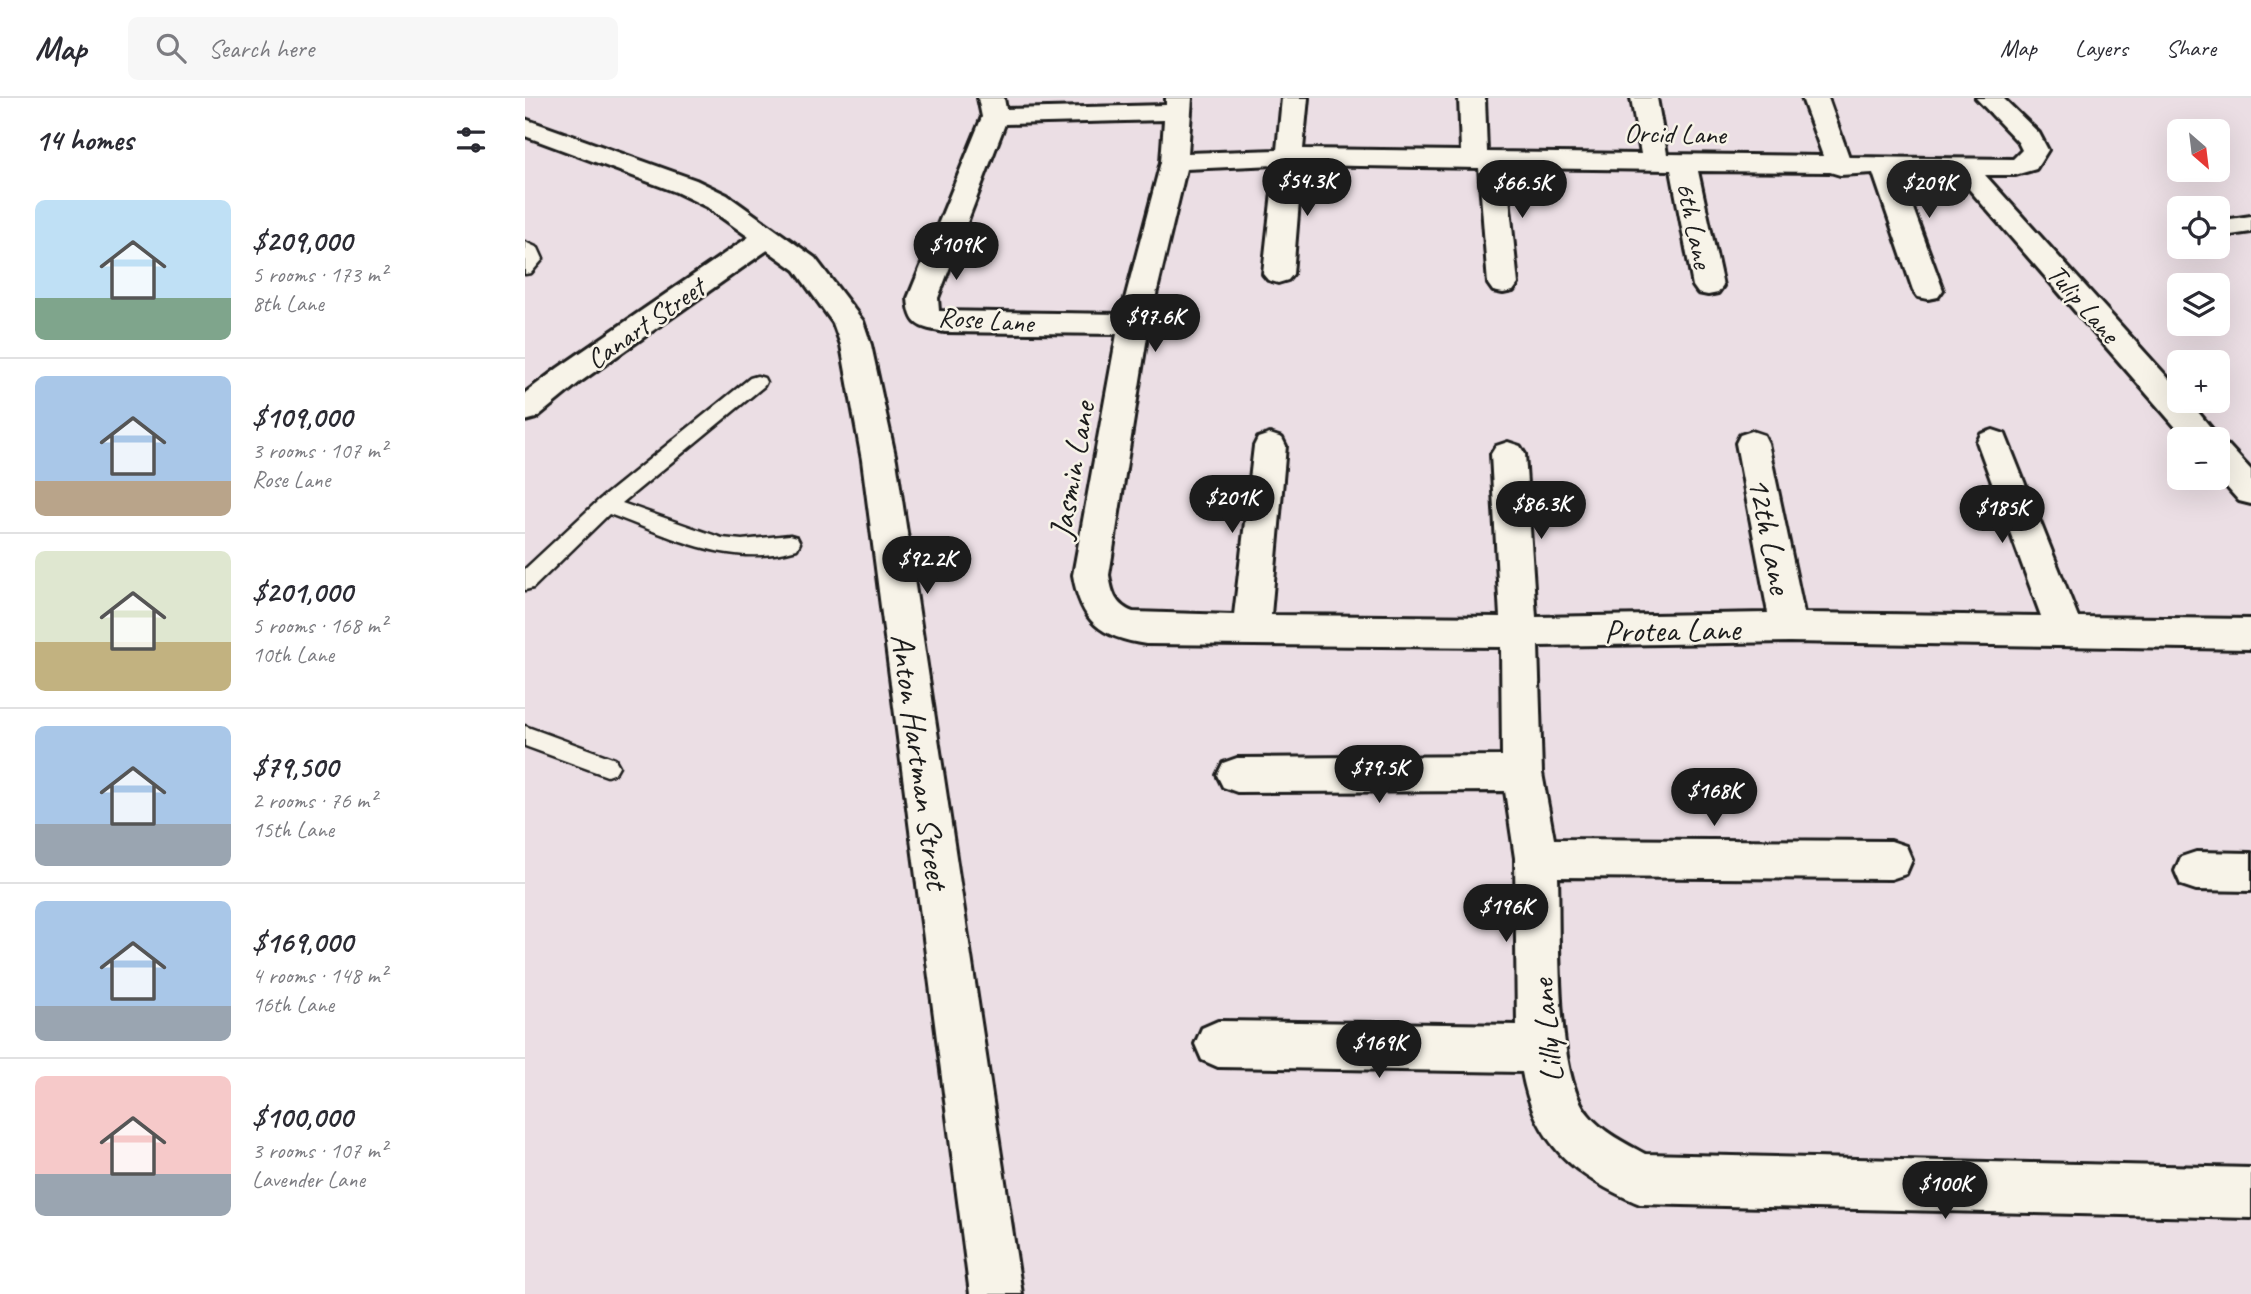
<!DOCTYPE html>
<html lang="en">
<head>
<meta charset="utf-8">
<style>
	body { margin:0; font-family:Caveat,sans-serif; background:#f7f7f7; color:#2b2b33; height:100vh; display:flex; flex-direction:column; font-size:26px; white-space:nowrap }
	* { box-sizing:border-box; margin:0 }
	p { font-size:23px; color:#7c7c81 }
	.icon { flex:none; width:38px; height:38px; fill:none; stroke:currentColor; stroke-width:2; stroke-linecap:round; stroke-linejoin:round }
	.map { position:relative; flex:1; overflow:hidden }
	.details { display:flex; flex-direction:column; background:#fff; width:525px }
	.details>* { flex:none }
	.needle { width:46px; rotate:152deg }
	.tools { position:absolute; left:1642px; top:21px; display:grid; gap:14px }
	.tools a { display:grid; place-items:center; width:63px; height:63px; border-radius:10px; background:#fff; box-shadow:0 7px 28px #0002; font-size:35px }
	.price { position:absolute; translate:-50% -60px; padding:0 16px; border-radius:24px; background:#1c1c1c; color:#fff; font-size:23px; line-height:46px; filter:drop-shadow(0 2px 4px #0008) }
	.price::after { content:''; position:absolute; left:50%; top:42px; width:21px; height:16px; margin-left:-10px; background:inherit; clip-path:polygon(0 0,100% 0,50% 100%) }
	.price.selected { background:#222; color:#fff }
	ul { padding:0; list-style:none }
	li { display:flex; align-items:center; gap:21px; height:175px; padding:0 35px }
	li+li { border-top:2px solid #e1e1e2 }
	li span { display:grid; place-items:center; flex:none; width:196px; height:140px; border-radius:10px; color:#555 }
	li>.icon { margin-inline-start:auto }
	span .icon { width:84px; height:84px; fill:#fffc; stroke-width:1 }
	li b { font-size:30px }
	h2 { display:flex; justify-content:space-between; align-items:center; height:84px; padding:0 35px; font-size:30px }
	header { display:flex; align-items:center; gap:42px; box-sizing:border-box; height:98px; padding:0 35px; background:#fff; border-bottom:2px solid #e1e1e2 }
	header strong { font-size:33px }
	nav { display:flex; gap:38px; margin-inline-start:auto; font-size:24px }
	.search { width:490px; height:63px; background:#f7f7f7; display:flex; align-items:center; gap:18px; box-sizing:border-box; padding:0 24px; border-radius:10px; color:#7c7c81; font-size:26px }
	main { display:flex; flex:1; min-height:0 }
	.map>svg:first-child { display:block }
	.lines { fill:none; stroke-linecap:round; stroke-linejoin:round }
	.lane-casing { stroke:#1c1c1c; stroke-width:5 }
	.street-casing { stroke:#1c1c1c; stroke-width:6 }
	.secondary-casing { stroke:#1c1c1c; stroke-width:6 }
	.lane { fill:#f7f3e8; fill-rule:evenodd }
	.street { fill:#f7f3e8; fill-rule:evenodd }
	.secondary { fill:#f7f3e8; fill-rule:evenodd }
	.labels { text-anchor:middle; stroke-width:5; stroke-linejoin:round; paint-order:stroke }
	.far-street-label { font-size:28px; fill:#1c1c1c; stroke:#f7f3e8 }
	.street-label { font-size:33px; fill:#1c1c1c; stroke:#f7f3e8 }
</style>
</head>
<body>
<header>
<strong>Map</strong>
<div class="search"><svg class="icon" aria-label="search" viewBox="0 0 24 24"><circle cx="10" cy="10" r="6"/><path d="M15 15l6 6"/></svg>Search here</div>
<nav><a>Map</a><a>Layers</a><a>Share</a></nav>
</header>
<main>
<section class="details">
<h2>14 homes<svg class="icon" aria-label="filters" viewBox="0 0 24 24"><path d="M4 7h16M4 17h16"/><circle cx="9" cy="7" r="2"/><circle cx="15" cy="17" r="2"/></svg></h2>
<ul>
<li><span style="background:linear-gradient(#bfe0f5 70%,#7fa58c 0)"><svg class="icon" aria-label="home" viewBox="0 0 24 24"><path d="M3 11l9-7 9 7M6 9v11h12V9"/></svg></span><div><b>$209,000</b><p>5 rooms · 173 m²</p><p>8th Lane</p></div></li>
<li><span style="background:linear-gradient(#a9c7e8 75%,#b9a48a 0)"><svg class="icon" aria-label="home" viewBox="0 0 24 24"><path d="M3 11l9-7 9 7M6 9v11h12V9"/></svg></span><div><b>$109,000</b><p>3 rooms · 107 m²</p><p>Rose Lane</p></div></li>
<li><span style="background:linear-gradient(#dfe7d0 65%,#c2b280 0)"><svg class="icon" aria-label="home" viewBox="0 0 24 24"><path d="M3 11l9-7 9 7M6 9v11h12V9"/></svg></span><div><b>$201,000</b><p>5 rooms · 168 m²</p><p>10th Lane</p></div></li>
<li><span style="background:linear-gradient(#a9c7e8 70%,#9aa5b1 0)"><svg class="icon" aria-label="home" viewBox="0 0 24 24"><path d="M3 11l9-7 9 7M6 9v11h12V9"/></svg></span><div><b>$79,500</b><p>2 rooms · 76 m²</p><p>15th Lane</p></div></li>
<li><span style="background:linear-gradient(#a9c7e8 75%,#9aa5b1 0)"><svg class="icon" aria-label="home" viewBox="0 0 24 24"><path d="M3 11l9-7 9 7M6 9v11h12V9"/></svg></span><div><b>$169,000</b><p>4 rooms · 148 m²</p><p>16th Lane</p></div></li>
<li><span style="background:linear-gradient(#f6c9c9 70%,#9aa5b1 0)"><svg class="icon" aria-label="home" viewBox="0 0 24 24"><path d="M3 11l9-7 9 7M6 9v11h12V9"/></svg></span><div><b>$100,000</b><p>3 rooms · 107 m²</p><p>Lavender Lane</p></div></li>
</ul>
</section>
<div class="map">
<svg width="1726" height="1196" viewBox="0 0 1726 1196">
	<rect width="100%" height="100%" fill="#ebdee4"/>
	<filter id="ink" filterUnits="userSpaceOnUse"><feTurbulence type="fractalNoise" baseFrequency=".0143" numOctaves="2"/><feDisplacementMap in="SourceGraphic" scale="14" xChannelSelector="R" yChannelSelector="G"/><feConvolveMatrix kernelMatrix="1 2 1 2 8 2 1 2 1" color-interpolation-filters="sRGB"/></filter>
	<g filter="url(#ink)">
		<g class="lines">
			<defs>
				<g id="lane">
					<path d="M0,144L13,150L18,161L6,175L0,176Z"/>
					<path d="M232,278L239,280L241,284L239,288L97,405L197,440L217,442L265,437L272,439L275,445L272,451C206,471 145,438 84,416L8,490L0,492V471L74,402L225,280Z"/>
					<path d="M0,628L90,661L94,668L90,675L82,678L0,648Z"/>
				</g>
				<g id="street">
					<path d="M453,0H479L481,11L641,7V0H667L663,55L752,52L757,0H783L778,51L936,53L934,0H960L962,54L1116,56L1106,0H1132L1142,56L1298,58L1277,0H1303L1324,59L1488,61L1497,52L1493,44L1451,0H1478L1514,35L1523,52L1511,71L1490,77H1460L1654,292V303H1664L1695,341L1693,345L1704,348L1726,372V406L1714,403L1692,378V341H1661L1431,76L1375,75L1418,192L1413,199L1403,201L1393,199L1388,192L1348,75L1315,77L1305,74L1173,73L1198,188L1193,195L1183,197L1173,195L1168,188L1146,72L981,70L993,186L988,193L978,195L968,193L963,186L954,70L777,67L768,176L763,182L753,185L743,182L738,176L750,67L661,71L624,226L584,477C587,495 590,507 608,514L709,517L729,348L733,340L745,336L757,340L761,348L746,517L975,519L966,356L971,348L983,344L995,348L1000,356L1011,519L1243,515L1211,345L1215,337L1227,333L1239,337L1243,345L1279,515L1516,518L1452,344L1456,336L1468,332L1480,336L1553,519L1726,521V551L1264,544L1013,548L1017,675L1029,741L1366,743L1381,748L1387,762L1381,776L1366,781L1033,779C1035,835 1029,976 1063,1016C1077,1034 1100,1045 1120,1056L1726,1070V1120L1115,1106C1050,1079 1010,1046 997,974L693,969L677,962L670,946L677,930L693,923L992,927L990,760L980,693L712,694L698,689L692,677L698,665L712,660L977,658L976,549L621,546C575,539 556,524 548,477L592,236L420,234C394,229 385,229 383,200L457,19ZM639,22L636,64L596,216L414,213L413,200L480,26Z"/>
					<path d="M1726,118V134L1692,139V123Z"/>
					<path d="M241,131L251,134L255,140L251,146L55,284L11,320L0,323V295L33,270L231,134Z"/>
					<path d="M1671,754L1726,755V793L1671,792L1656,787L1650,773L1656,759Z"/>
				</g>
				<path id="secondary" d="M0,21L171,82L202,97L290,160L338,223L346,247L371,362L497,1196H445L337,362L316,247L308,225L270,172L182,109L151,94L0,38Z"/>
			</defs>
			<use href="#lane" class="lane-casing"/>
			<use href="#street" class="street-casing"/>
			<use href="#secondary" class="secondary-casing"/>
			<use href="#lane" class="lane"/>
			<use href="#street" class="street"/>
			<use href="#secondary" class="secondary"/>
		</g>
	</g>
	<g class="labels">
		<g class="far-street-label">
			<text transform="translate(1150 35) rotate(1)" y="10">Orcid Lane</text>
			<text transform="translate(1170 127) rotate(78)" y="10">6th Lane</text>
			<text transform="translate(1559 205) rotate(49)" y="10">Tulip Lane</text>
			<text transform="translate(461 221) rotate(4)" y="10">Rose Lane</text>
			<text transform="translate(120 225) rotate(-35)" y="10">Canart Street</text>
		</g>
		<g class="street-label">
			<text transform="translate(546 372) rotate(-80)" y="12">Jasmin Lane</text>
			<text transform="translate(1246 437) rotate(79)" y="12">12th Lane</text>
			<text transform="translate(1147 531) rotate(-1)" y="12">Protea Lane</text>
			<text transform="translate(396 663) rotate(82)" y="12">Anton Hartman Street</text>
			<text transform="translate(1021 933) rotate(-96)" y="12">Lilly Lane</text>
		</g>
	</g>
</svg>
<div class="tools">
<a><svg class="needle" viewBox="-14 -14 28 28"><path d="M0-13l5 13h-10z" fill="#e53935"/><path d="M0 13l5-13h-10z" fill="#7c7c81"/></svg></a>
<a><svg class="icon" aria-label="locate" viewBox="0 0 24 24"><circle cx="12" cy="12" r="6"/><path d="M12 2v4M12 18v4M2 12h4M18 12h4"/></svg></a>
<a><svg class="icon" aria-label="layers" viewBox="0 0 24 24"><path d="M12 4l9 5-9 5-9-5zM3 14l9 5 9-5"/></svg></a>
<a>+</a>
<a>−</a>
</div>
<b class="price" style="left:782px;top:120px">$54.3K</b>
<b class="price" style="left:997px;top:122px">$66.5K</b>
<b class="price selected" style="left:1404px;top:122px">$209K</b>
<b class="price" style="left:431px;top:184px">$109K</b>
<b class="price" style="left:630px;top:256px">$97.6K</b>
<b class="price" style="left:707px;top:437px">$201K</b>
<b class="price" style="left:1016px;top:443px">$86.3K</b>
<b class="price" style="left:1477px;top:447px">$185K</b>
<b class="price" style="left:402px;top:498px">$92.2K</b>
<b class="price" style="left:854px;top:707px">$79.5K</b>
<b class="price" style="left:1189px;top:730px">$168K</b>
<b class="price" style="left:981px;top:846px">$196K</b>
<b class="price" style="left:854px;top:982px">$169K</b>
<b class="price" style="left:1420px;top:1123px">$100K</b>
</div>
</main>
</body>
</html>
